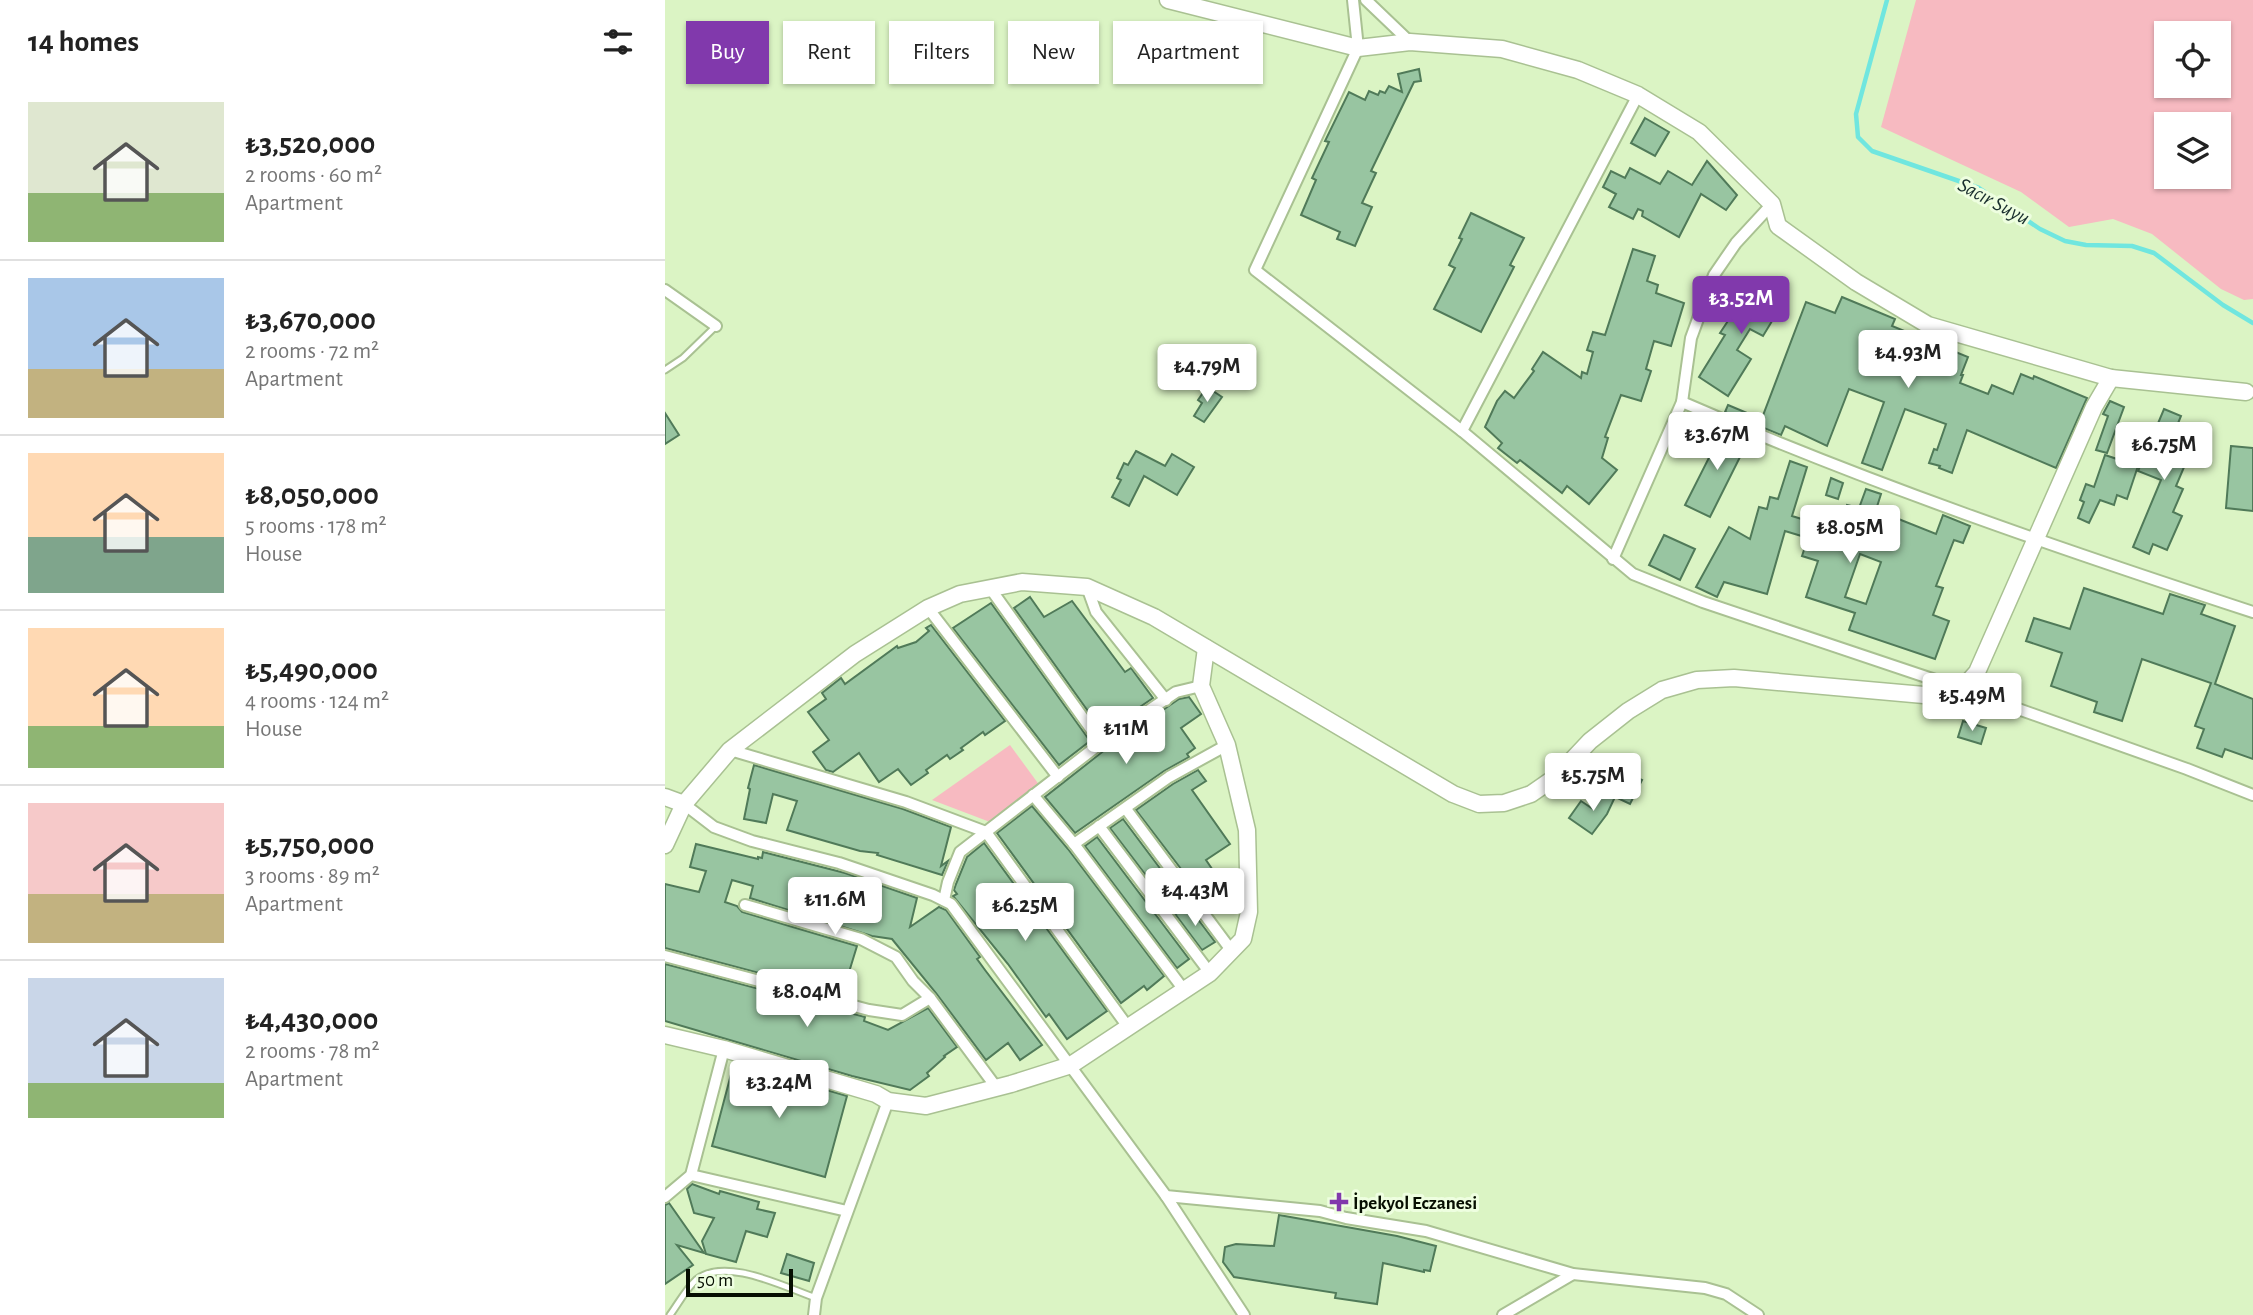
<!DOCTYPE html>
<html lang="en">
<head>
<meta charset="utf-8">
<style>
	body { margin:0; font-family:"Alegreya Sans",sans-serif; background:#f2f2f2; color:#222; height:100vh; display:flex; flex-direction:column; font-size:26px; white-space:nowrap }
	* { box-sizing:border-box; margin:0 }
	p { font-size:23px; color:#767676 }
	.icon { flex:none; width:38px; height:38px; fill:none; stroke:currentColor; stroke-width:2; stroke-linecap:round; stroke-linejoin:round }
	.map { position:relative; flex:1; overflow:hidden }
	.panel { display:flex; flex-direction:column; background:#fff; width:665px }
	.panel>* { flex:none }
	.banner { position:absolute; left:21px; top:21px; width:665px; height:63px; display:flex; gap:14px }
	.tools { position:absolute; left:1489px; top:21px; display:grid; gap:14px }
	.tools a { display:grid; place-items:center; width:77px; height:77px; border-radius:0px; background:#fff; box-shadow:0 2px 5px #0004; font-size:35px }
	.scale { position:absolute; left:21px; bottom:18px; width:107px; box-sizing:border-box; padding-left:7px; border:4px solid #060e01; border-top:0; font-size:19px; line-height:24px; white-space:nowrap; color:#060e01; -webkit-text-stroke:5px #eefee0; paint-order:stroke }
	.price { position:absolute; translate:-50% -60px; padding:0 16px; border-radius:7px; background:#fff; color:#222; font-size:23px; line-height:46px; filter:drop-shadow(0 2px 4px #0008) }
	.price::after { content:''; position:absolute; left:50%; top:42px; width:21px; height:16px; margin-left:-10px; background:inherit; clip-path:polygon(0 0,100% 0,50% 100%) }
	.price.selected { background:#8139ac; color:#fff }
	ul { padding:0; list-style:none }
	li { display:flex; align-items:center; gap:21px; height:175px; padding:0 28px }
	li+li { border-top:2px solid #e0e0e0 }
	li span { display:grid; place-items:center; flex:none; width:196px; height:140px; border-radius:0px; color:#555 }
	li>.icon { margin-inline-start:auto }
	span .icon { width:84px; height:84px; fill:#fffc; stroke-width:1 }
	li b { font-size:30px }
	h2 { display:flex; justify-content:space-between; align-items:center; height:84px; padding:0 28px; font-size:30px }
	.tag { padding:0 24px; border-radius:0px; background:#fff; box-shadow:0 2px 5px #0004; font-size:24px; line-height:63px }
	.tag.selected { background:#8139ac; color:#fff }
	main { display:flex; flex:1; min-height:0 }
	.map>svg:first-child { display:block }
	.green { fill:#f7bac1; fill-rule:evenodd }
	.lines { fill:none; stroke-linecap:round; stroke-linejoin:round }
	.stream { stroke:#70e6df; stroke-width:4.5 }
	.building { fill:#98c5a1; stroke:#507a59; stroke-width:2; fill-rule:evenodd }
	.lane-casing { stroke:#a9c192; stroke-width:9 }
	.street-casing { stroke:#a9c192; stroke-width:14 }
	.secondary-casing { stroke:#a9c192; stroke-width:19 }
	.lane { stroke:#fff; stroke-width:5 }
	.street { stroke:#fff; stroke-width:10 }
	.secondary { stroke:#fff; stroke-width:16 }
	.poi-dot { fill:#8139ac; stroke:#eefee0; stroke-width:2.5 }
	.labels { text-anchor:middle; stroke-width:6; stroke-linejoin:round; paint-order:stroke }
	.poi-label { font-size:19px; font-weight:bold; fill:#060e01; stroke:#eefee0; text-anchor:start }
	.water-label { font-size:21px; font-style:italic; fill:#1b302f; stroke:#eefee0 }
</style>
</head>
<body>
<main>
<section class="panel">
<h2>14 homes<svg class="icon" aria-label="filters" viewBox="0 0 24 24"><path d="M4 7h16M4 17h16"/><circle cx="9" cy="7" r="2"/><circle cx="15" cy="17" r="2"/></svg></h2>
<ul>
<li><span style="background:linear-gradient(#dfe7d0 65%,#8fb573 0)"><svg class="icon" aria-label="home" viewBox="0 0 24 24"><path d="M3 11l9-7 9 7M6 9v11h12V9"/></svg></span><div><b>₺3,520,000</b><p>2 rooms · 60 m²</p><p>Apartment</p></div></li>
<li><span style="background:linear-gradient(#a9c7e8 65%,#c2b280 0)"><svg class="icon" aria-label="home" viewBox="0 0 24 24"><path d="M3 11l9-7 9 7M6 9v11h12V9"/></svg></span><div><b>₺3,670,000</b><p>2 rooms · 72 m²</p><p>Apartment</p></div></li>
<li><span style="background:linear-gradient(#ffd9b3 60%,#7fa58c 0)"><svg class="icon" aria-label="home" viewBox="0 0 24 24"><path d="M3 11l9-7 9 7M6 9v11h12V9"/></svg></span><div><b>₺8,050,000</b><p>5 rooms · 178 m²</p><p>House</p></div></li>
<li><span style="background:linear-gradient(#ffd9b3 70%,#8fb573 0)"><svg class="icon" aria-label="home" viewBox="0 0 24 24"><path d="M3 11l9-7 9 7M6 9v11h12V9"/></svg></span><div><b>₺5,490,000</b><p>4 rooms · 124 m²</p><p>House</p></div></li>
<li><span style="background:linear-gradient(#f6c9c9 65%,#c2b280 0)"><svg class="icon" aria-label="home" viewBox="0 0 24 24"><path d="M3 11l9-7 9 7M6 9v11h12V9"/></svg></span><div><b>₺5,750,000</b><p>3 rooms · 89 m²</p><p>Apartment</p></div></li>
<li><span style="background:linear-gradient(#c9d6e8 75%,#8fb573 0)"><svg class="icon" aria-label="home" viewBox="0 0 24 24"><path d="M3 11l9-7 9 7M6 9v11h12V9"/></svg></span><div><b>₺4,430,000</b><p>2 rooms · 78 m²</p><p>Apartment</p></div></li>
</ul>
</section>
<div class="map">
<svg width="1588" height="1315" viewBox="0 0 1588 1315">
	<rect width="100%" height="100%" fill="#dbf4c4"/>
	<g class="green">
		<path d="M1251,0H1588V299L1579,300L1556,289L1487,234L1448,219L1404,227L1356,192L1216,127ZM1502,33H1554V86H1502ZM1502,124H1554V177H1502Z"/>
		<path d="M345,745L375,786L325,822L267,800Z"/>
	</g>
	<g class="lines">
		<path class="stream" d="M1222,0L1191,114L1193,137L1207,151L1314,188L1375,229L1400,241L1421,245L1467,246L1489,253L1558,305L1588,323"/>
	</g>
	<g class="building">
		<path d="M754,69L756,81L749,82L706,171L711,173L697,203L707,207L690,246L672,239L675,232L636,215L651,180L647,178L664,142L660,141L684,92L700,100L704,91L713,95L715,91L720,93L724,86L737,92L733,74Z"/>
		<path d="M980,118L1004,132L990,156L966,143Z"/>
		<path d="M1042,161L1072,195L1061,210L1036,194L1014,237L977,216L978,211L973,209L968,219L944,207L951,194L938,187L946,171L960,178L965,168L995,184L1003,171L1027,185Z"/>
		<path d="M806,213L859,238L845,265L849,267L816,332L769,309L790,268L784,265L797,239L794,238Z"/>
		<path d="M968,249L990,256L982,281L993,285L991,293L1019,303L1006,346L989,341L981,369L986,371L976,401L956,395L940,437L943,438L937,458L952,470L924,504L902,486L897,493L855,460L852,463L833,448L837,443L820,427L832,401L840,391L849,398L869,371L867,369L878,352L916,378L917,372L922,374L928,352L922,350L928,332L940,335Z"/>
		<path d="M1090,280L1121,298L1098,336L1085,329L1072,350L1086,359L1063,396L1034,377L1060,335L1055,333Z"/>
		<path d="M1177,297L1230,319L1227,326L1303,357L1296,375H1298L1295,383L1323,394L1327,385L1348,394L1356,374L1368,379L1369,376L1422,398L1391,468L1302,430L1287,473L1274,468L1275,466L1264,463L1269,449L1272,450L1281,424L1240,409L1217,470L1197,463L1219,402L1184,389L1162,446L1120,426L1116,435L1094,426L1141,302L1170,313Z"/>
		<path d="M542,387L557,397L539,422L529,416L537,403L533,400Z"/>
		<path d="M1445,401L1459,407L1442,453L1431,450L1443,416L1438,414Z"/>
		<path d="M1063,405L1094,418L1091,425L1060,412Z"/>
		<path d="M1499,409L1516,416L1509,433L1530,441L1511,486L1518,489L1508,512L1517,516L1502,550L1488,544L1484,554L1468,547L1496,480L1473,471Z"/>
		<path d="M0,413L14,435L0,444Z"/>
		<path d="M1059,428L1084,439L1045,517L1020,505Z"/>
		<path d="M1566,446L1588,448V511L1561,508Z"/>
		<path d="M471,451L500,466L507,454L529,467L512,495L479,476L464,506L447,497L456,480L452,478L459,463L463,465Z"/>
		<path d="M1440,455L1473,466L1462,499L1452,495L1449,505L1435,500L1424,523L1413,518L1419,502L1415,500L1421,484L1429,487Z"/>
		<path d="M1125,461L1142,467L1127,516L1153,524L1154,519L1176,526L1182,505L1194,508L1201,489L1216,494L1210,513L1231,518L1271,534L1278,515L1305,526L1298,543L1289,540L1271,586L1278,588L1268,615L1284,621L1270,659L1184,630L1190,613L1141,597L1153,561L1137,556L1143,538L1120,531L1102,594L1059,582L1052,597L1031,587L1064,527L1085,539L1094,507L1102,509L1105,497L1113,499ZM1195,554L1216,562L1201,604L1180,597Z"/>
		<path d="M1166,478L1178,483L1173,499L1161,495Z"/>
		<path d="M999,535L1030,549L1015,580L984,565Z"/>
		<path d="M1419,588L1498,614L1505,594L1540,605L1536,614L1570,626L1550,684L1588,699V759L1560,749L1557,757L1532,748L1539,729L1530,726L1546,683L1520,674L1477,659L1457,721L1429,712L1432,702L1386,686L1397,653L1361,641L1369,618L1405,629Z"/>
		<path d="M365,597L379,617L407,601L460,672L466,668L488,698L438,732L349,608Z"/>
		<path d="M326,603L425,741L394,765L288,628Z"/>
		<path d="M266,625L340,721L320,735L318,732L296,748L298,750L285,759L282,755L261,770L263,773L246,785L233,769L214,782L194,753L168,772L161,770L148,752L164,740L143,712L161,699L157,693L176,678L180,684L232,646L233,648L251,642L264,631L261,628Z"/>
		<path d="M524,697L536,714L516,728L530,748L522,754L524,757L499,771L410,833L380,797L441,749L514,699Z"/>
		<path d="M1298,721L1321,728L1316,744L1293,737Z"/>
		<path d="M89,765L238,809L286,827L276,866L283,861L277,875L212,855L213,853L195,851L122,830L132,801L108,794L101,823L79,819L85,789L83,788Z"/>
		<path d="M533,770L541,781L527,790L565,844L541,860L556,882L536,895L471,810L508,784Z"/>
		<path d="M955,770L977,780L965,804L944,794Z"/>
		<path d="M937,791L950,797L942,814L927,834L904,818L916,801L928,809Z"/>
		<path d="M367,806L403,849L499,976L482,990L479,986L456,1003L332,833Z"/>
		<path d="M458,819L509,887L496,895L445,828Z"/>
		<path d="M432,837L524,959L512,968L420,846Z"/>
		<path d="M319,843L442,1011L402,1039L384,1014L381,1017L343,964L288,896L292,894L289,890L291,884L302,857Z"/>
		<path d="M31,844L93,859V857L97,858L98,852L180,873L252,898L245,927L274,907L281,910L315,957L312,959L320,970L377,1045L355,1060L343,1043L321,1060L271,993L227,939L207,936L85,898L88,886L67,880L60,902L72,906L77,912L192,946L177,995L0,948V884L34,892L41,871L25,867Z"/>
		<path d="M499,899L511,914L523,906L550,942L537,950Z"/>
		<path d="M0,964L200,1017L199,1021L223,1030L263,1008L292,1047L279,1056L280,1057L262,1073L264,1076L245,1090L187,1076L0,1021Z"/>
		<path d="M69,1063L182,1096L160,1177L47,1146Z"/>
		<path d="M27,1184L54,1194L55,1191L94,1202L92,1209L110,1213L102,1237L81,1231L71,1262L41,1254L37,1241L49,1218L29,1213L22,1189Z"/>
		<path d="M4,1203L39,1253L12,1245L28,1265L0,1284V1205Z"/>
		<path d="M614,1215L732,1236L771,1246L765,1271L759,1270V1272L718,1263L712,1304L670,1298L671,1293L569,1277L558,1262L560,1247L571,1244L609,1246Z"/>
		<path d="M122,1254L149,1263L144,1281L116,1273Z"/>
	</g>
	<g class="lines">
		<defs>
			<g id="lane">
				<path d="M0,370L18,358L51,326"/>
				<path d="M5,1315C13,1304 21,1289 31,1280C60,1256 119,1287 151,1298"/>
			</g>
			<g id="street">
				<path d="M688,0L693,48L590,270L797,431L968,574L1038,602L1297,689L1522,769L1588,795"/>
				<path d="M701,0L745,42"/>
				<path d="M0,290L51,326"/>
				<path d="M1017,402C1203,483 1395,549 1588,612"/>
				<path d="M797,431L973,95"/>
				<path d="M948,559L1017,402L1026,338L1049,275L1071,243L1107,204"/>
				<path d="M422,587L431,612L501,700"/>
				<path d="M325,588L436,743"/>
				<path d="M263,608L393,777"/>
				<path d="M65,750L241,802L321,832L463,1027"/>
				<path d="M368,795L409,844L519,990"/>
				<path d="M19,804L49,827L87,841L174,863L268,895L286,904L501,1196L655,1211L681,1218L761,1231L908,1274L1040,1288L1061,1294L1093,1315"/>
				<path d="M461,809L566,950"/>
				<path d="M434,826L545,973"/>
				<path d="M409,844L504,777L562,745"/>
				<path d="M279,900L283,882L295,852L436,743L511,692L536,686"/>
				<path d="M80,905L196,939L231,957L248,981L265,998L331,1087"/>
				<path d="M0,956L204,1010L237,1015L265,998"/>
				<path d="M26,1175L182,1211"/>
				<path d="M501,1196L579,1315"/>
				<path d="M0,1197L26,1175L59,1049"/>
				<path d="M149,1315L151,1298L223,1101"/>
				<path d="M838,1315L908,1274"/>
			</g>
			<g id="secondary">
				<path d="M503,0L693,48L745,42L837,49L913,70L973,95L1034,132L1107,204L1113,226L1191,282L1263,325L1446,378L1581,392"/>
				<path d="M0,797L19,804"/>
				<path d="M0,845L19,804L65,750L190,654L263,608L295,594L357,582L422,587L489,617L788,794L814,804L839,803L866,794L892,776L925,741L963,711L997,690L1032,680L1069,678L1270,696L1297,689L1312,672L1429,407L1446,378"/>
				<path d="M0,1035L59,1049L211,1094L223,1101L261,1106L346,1084L406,1065L545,973L578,939L584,912L582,830L562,745L536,686L541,648"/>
			</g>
		</defs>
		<use href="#lane" class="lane-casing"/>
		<use href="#street" class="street-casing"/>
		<use href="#secondary" class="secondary-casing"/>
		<use href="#lane" class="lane"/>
		<use href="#street" class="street"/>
		<use href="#secondary" class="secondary"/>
	</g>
	<path class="poi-dot" d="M670.5 1191.5h7v7h7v7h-7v7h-7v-7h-7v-7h7z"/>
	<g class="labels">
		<g class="poi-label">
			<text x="688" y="1209">İpekyol Eczanesi</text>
		</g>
		<g class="water-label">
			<text transform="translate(1329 201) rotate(28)" y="7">Sacır Suyu</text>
		</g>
	</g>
</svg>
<div class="tools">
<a><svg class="icon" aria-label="locate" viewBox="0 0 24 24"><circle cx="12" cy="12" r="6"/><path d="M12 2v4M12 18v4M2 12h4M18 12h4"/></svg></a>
<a><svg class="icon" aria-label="layers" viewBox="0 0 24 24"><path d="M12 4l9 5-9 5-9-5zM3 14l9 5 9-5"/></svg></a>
</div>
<div class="scale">50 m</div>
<b class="price selected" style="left:1076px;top:336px">₺3.52M</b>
<b class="price" style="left:1243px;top:390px">₺4.93M</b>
<b class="price" style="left:542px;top:404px">₺4.79M</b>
<b class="price" style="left:1052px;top:472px">₺3.67M</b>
<b class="price" style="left:1499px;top:482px">₺6.75M</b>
<b class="price" style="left:1185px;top:565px">₺8.05M</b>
<b class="price" style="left:1307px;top:733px">₺5.49M</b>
<b class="price" style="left:461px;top:766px">₺11M</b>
<b class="price" style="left:928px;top:813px">₺5.75M</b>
<b class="price" style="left:530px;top:928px">₺4.43M</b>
<b class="price" style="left:170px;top:937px">₺11.6M</b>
<b class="price" style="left:360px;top:943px">₺6.25M</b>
<b class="price" style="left:142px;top:1029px">₺8.04M</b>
<b class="price" style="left:114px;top:1120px">₺3.24M</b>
<div class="banner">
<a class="tag selected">Buy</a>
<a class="tag">Rent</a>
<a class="tag">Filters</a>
<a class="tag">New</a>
<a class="tag">Apartment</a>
</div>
</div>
</main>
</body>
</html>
